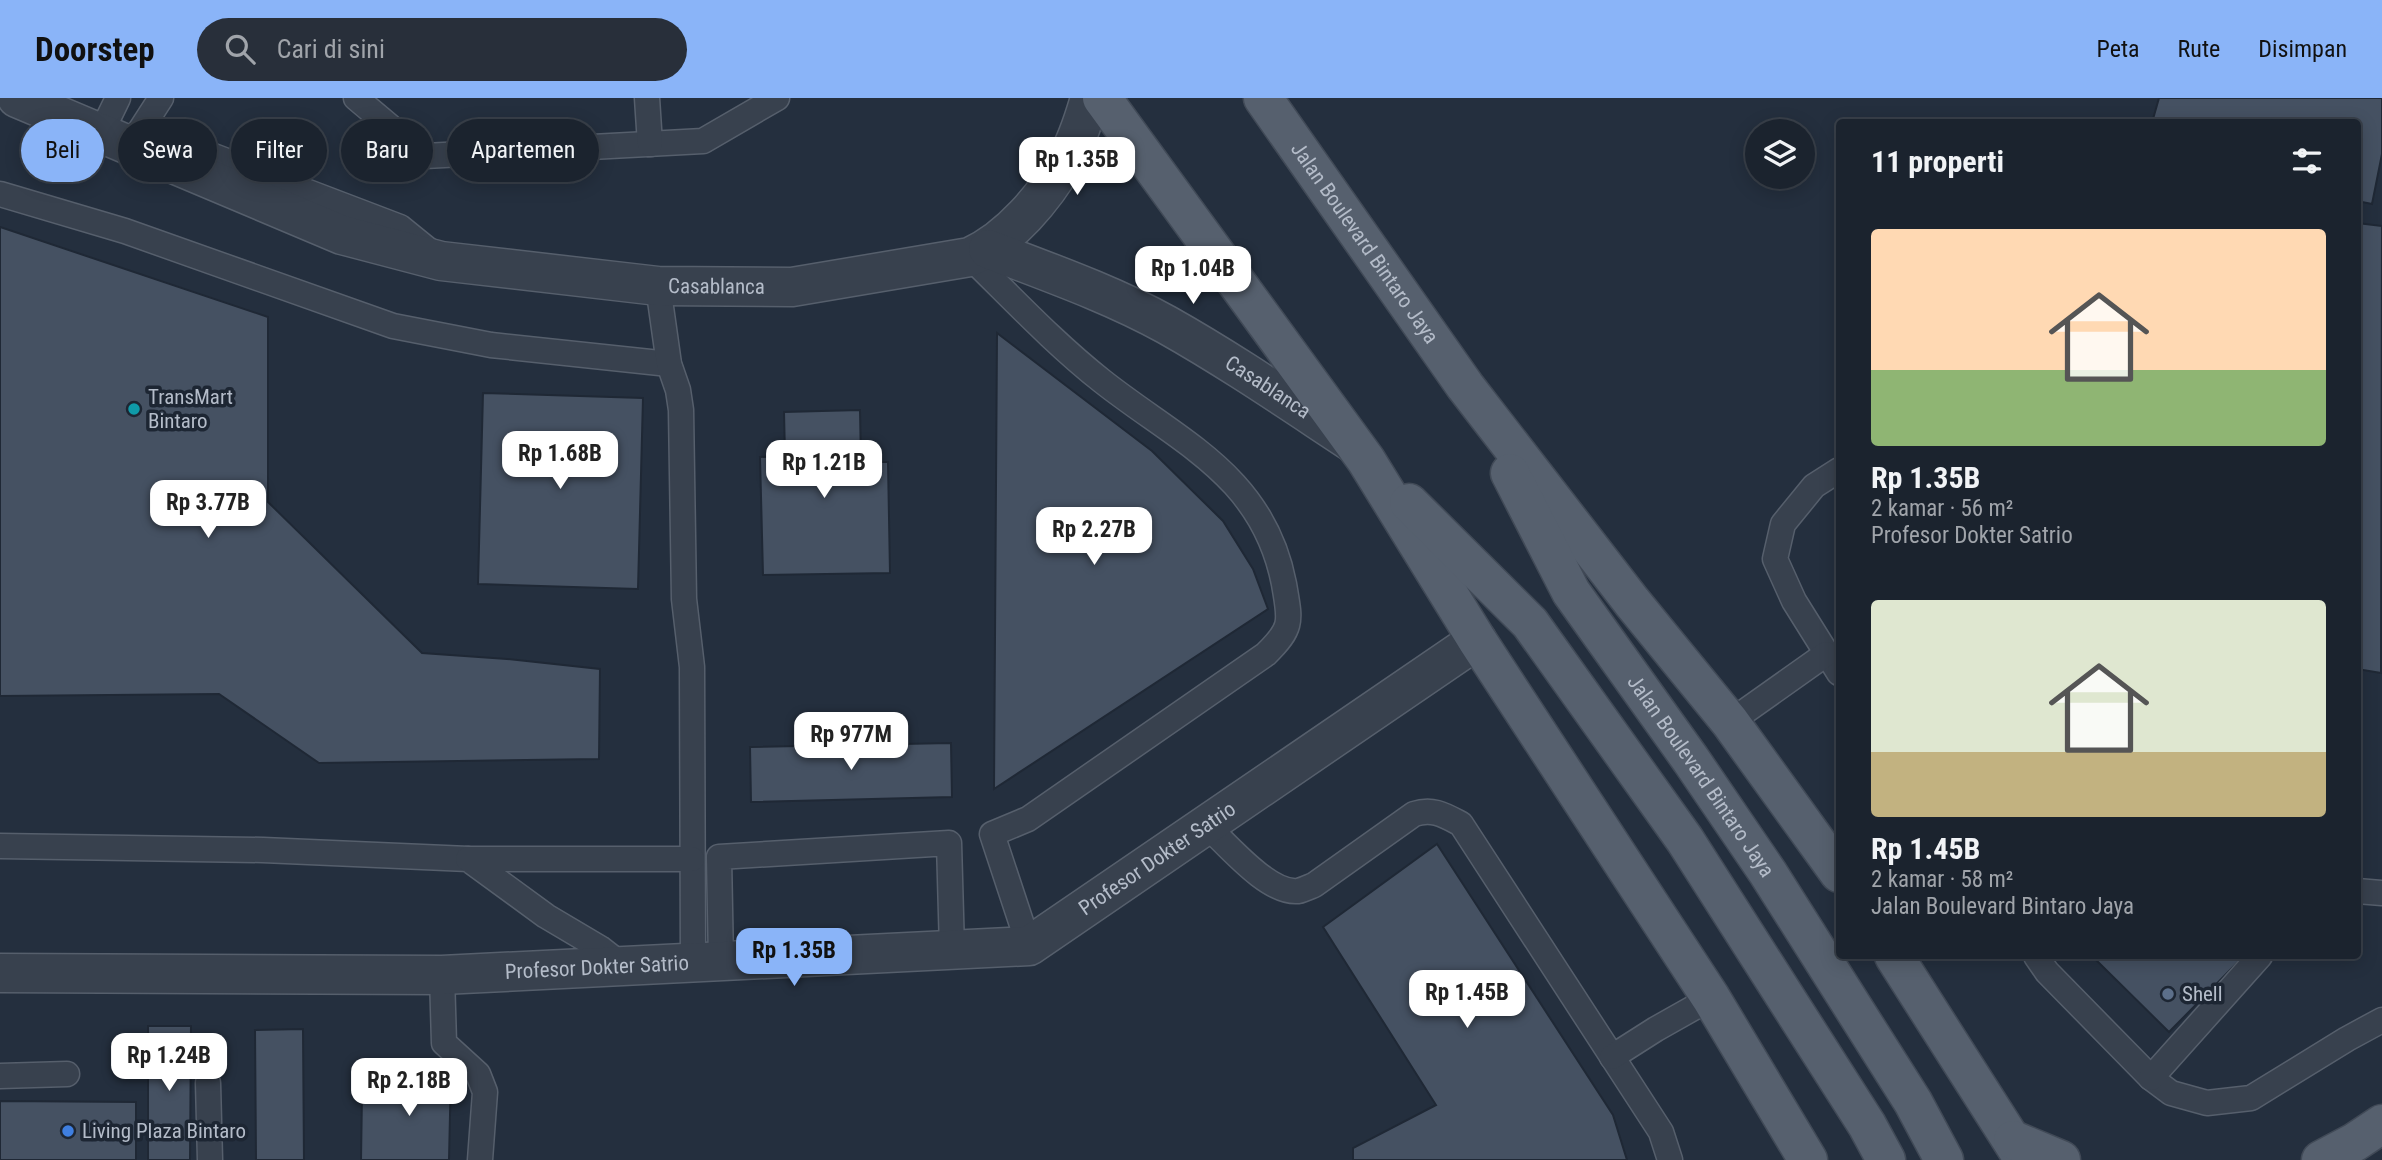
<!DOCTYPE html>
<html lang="id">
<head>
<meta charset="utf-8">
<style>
	body { margin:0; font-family:"Roboto Condensed",sans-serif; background:#282f3a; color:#f1f3f6; height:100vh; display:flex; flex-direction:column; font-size:26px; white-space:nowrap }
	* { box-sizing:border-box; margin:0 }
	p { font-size:23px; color:#a0a4aa }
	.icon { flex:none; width:38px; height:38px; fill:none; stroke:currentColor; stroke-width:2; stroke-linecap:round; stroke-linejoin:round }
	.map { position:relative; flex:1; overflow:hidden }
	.drawer { position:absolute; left:1836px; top:21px; width:525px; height:840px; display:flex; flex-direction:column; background:#1b232e; border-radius:7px; box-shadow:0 4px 18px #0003,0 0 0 2px #39404a }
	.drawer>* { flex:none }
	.top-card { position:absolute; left:21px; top:21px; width:665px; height:63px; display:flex; gap:14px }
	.tools { position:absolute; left:1745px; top:21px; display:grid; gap:14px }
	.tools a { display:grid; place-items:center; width:70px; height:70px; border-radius:50%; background:#1b232e; box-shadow:0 4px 18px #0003,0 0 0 2px #39404a; font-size:35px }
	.price { position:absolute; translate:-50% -60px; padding:0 16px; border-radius:14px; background:#fff; color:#222; font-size:23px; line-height:46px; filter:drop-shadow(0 2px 4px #0008) }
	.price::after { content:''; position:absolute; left:50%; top:42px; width:21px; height:16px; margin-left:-10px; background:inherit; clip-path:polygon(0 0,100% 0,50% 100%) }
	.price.current { background:#8ab4f8; color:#111 }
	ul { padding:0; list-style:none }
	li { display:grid; align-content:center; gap:14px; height:371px; padding:0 35px }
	li span { display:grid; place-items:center; height:217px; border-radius:7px; color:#555 }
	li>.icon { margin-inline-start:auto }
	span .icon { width:126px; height:126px; fill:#fffc; stroke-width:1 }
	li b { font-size:30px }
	h2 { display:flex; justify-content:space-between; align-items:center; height:84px; padding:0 35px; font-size:30px }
	.pill { padding:0 24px; border-radius:32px; background:#1b232e; box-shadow:0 4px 18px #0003,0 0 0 2px #39404a; font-size:24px; line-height:63px }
	.pill.current { background:#8ab4f8; color:#111 }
	header { display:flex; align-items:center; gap:42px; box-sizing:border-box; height:98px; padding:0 35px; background:#8ab4f8; color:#111 }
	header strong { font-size:33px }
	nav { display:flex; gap:38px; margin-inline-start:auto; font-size:24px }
	.search { width:490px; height:63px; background:#282f3a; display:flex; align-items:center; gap:18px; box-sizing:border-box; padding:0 24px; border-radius:38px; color:#a0a4aa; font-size:26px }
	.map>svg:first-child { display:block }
	.building { fill:#455162; stroke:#1f2835; stroke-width:2 }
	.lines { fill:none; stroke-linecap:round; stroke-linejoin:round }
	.lane-casing { stroke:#565f6c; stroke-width:27 }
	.street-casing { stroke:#565f6c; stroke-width:41 }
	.primary-casing { stroke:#414a57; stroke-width:41 }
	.lane { stroke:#38414e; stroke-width:24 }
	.street { stroke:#38414e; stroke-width:38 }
	.primary { stroke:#56606e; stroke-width:38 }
	.culture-dot { fill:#0f9aa8; stroke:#1d2633; stroke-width:2.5 }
	.service-dot { fill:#5c6f8a; stroke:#1d2633; stroke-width:2.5 }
	.shop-dot { fill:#3f7fe0; stroke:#1d2633; stroke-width:2.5 }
	.labels { text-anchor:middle; stroke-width:7; stroke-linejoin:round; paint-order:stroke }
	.street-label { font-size:21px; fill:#b4bcc9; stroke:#1d2633 }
	.poi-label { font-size:21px; fill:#b4bcc9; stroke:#1d2633; text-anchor:start }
</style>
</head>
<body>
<header>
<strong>Doorstep</strong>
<div class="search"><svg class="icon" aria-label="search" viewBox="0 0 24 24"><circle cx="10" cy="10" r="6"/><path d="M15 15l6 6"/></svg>Cari di sini</div>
<nav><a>Peta</a><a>Rute</a><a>Disimpan</a></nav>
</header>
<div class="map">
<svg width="2382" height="1062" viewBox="0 0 2382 1062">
	<rect width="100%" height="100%" fill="#242f3e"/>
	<g class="building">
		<path d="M2159,0H2382V56L2372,106L2357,103V24H2165L2153,21Z"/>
		<path d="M2357,125L2382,128L2381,575L2357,571Z"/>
		<path d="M0,129L268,219V404L422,555L507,561L600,571L599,661L319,665L219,596L0,598Z"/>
		<path d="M997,235L1152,353L1223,423L1253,471L1268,511L994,691Z"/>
		<path d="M483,295L643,300L638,491L478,486Z"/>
		<path d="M860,312L861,364H888L890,475L763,477L760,359L785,358L784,314Z"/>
		<path d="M951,645L952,699L751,704L750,649Z"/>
		<path d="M1437,746L1613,1017L1627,1062H1353V1050L1436,1007L1323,829Z"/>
		<path d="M2092,858H2244L2169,934Z"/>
		<path d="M148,928H191L190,1062H148Z"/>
		<path d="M303,931L304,1062H256L255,932Z"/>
		<path d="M391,970L451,972L449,1062H361L362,995L391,996Z"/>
		<path d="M0,1003L136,1004V1062H0Z"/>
	</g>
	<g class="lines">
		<defs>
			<g id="lane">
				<path d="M356,0L425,58L703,43L777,0"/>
				<path d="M647,0L650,46"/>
				<path d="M101,35L118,0"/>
				<path d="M130,48L161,0"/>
				<path d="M153,57L190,49L400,129L432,155"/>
				<path d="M0,96L125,133L393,228L491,247L669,266"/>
				<path d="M970,159C1013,201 1055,246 1102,283C1179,344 1263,377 1284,486C1290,522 1294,529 1266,556L1028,721L992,736L1029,848"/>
				<path d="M658,188L669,266L678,292L681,312L684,501L692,569L693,865"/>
				<path d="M1839,372L1814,388L1783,426L1775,461L1794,503L1839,575"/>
				<path d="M1730,624L1826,556"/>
				<path d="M1206,727C1227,746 1268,796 1298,793C1303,792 1309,789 1314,787L1414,716C1433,710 1444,717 1461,726L1661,1034L1670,1062"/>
				<path d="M0,748L263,752L468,761L546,818L600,850L623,868"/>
				<path d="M468,761H692"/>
				<path d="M2357,793L2382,795"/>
				<path d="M2036,858L2047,874L2151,980L2171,995L2207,1005L2251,1000L2347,941L2382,922"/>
				<path d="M721,863L719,759L949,745L952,852"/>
				<path d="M442,877L444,945L478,976L485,994L480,1062"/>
				<path d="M1612,959L1656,931L1711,900"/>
				<path d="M0,978L67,976"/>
				<path d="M2151,980L2260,858"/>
				<path d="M208,985L210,1062"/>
			</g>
			<g id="street">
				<path id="s1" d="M17,0L342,137L441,163L658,188L792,189L970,159C1010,141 1045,99 1066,62C1077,43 1084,21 1090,0"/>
				<path id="s2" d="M988,151C1048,174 1111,196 1167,227C1231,263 1292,305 1353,345"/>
				<path id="s3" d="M0,875L442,877L1029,848L1477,542"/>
			</g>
			<g id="primary">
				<path d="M1102,0L1366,362L1477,542L1711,900L1808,1062"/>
				<path id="s4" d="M1263,0L1465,288L1632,504L1730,624L1839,775"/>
				<path id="s5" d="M1510,375L1571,494L1691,662L1768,775L1913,1004L1944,1062"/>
				<path d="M1409,405L1530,525L1685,742L1867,1027L1886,1062"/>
				<path d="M1894,858L2024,1062"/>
				<path d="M2013,1042L2061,1062"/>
				<path d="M2321,1062L2355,1044L2382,1026"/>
			</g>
		</defs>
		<use href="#lane" class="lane-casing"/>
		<use href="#street" class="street-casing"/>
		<use href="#primary" class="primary-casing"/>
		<use href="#lane" class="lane"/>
		<use href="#street" class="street"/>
		<use href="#primary" class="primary"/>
	</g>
	<circle class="culture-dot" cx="134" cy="311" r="7"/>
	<circle class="service-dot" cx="2168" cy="896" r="7"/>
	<circle class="shop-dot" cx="68" cy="1033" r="7"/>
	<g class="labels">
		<g class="street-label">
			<text dy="7" stroke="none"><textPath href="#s4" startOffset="177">Jalan Boulevard Bintaro Jaya</textPath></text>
			<text dy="7" stroke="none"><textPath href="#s1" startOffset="732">Casablanca</textPath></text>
			<text dy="7" stroke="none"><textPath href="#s2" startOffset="313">Casablanca</textPath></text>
			<text dy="7" stroke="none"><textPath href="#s5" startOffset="359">Jalan Boulevard Bintaro Jaya</textPath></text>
			<text dy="7" stroke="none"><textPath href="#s3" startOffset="1185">Profesor Dokter Satrio</textPath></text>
			<text dy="7" stroke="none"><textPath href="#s3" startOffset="597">Profesor Dokter Satrio</textPath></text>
		</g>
		<g class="poi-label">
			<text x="148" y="306">TransMart<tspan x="148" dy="24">Bintaro</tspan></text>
			<text x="2182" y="903">Shell</text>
			<text x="82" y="1040">Living Plaza Bintaro</text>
		</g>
	</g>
</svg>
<div class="tools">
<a><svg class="icon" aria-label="layers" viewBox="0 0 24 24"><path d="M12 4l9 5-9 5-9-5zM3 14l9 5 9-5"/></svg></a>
</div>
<b class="price" style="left:1077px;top:99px">Rp 1.35B</b>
<b class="price" style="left:1193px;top:208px">Rp 1.04B</b>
<b class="price" style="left:560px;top:393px">Rp 1.68B</b>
<b class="price" style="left:824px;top:402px">Rp 1.21B</b>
<b class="price" style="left:208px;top:442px">Rp 3.77B</b>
<b class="price" style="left:1094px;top:469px">Rp 2.27B</b>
<b class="price" style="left:851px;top:674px">Rp 977M</b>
<b class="price current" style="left:794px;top:890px">Rp 1.35B</b>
<b class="price" style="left:1467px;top:932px">Rp 1.45B</b>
<b class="price" style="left:169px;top:995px">Rp 1.24B</b>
<b class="price" style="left:409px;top:1020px">Rp 2.18B</b>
<div class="top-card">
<a class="pill current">Beli</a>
<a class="pill">Sewa</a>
<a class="pill">Filter</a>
<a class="pill">Baru</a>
<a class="pill">Apartemen</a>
</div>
<section class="drawer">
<h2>11 properti<svg class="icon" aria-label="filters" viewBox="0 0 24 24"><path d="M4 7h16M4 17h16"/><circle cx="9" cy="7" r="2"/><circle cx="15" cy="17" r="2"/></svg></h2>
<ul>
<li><span style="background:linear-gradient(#ffd9b3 65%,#8fb573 0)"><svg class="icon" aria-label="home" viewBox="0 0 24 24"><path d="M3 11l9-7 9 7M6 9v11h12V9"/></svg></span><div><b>Rp 1.35B</b><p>2 kamar · 56 m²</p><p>Profesor Dokter Satrio</p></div></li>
<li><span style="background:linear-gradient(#dfe7d0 70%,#c2b280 0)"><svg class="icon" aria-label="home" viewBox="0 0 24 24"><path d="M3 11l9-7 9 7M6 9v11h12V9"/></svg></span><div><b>Rp 1.45B</b><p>2 kamar · 58 m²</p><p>Jalan Boulevard Bintaro Jaya</p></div></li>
</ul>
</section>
</div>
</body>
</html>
